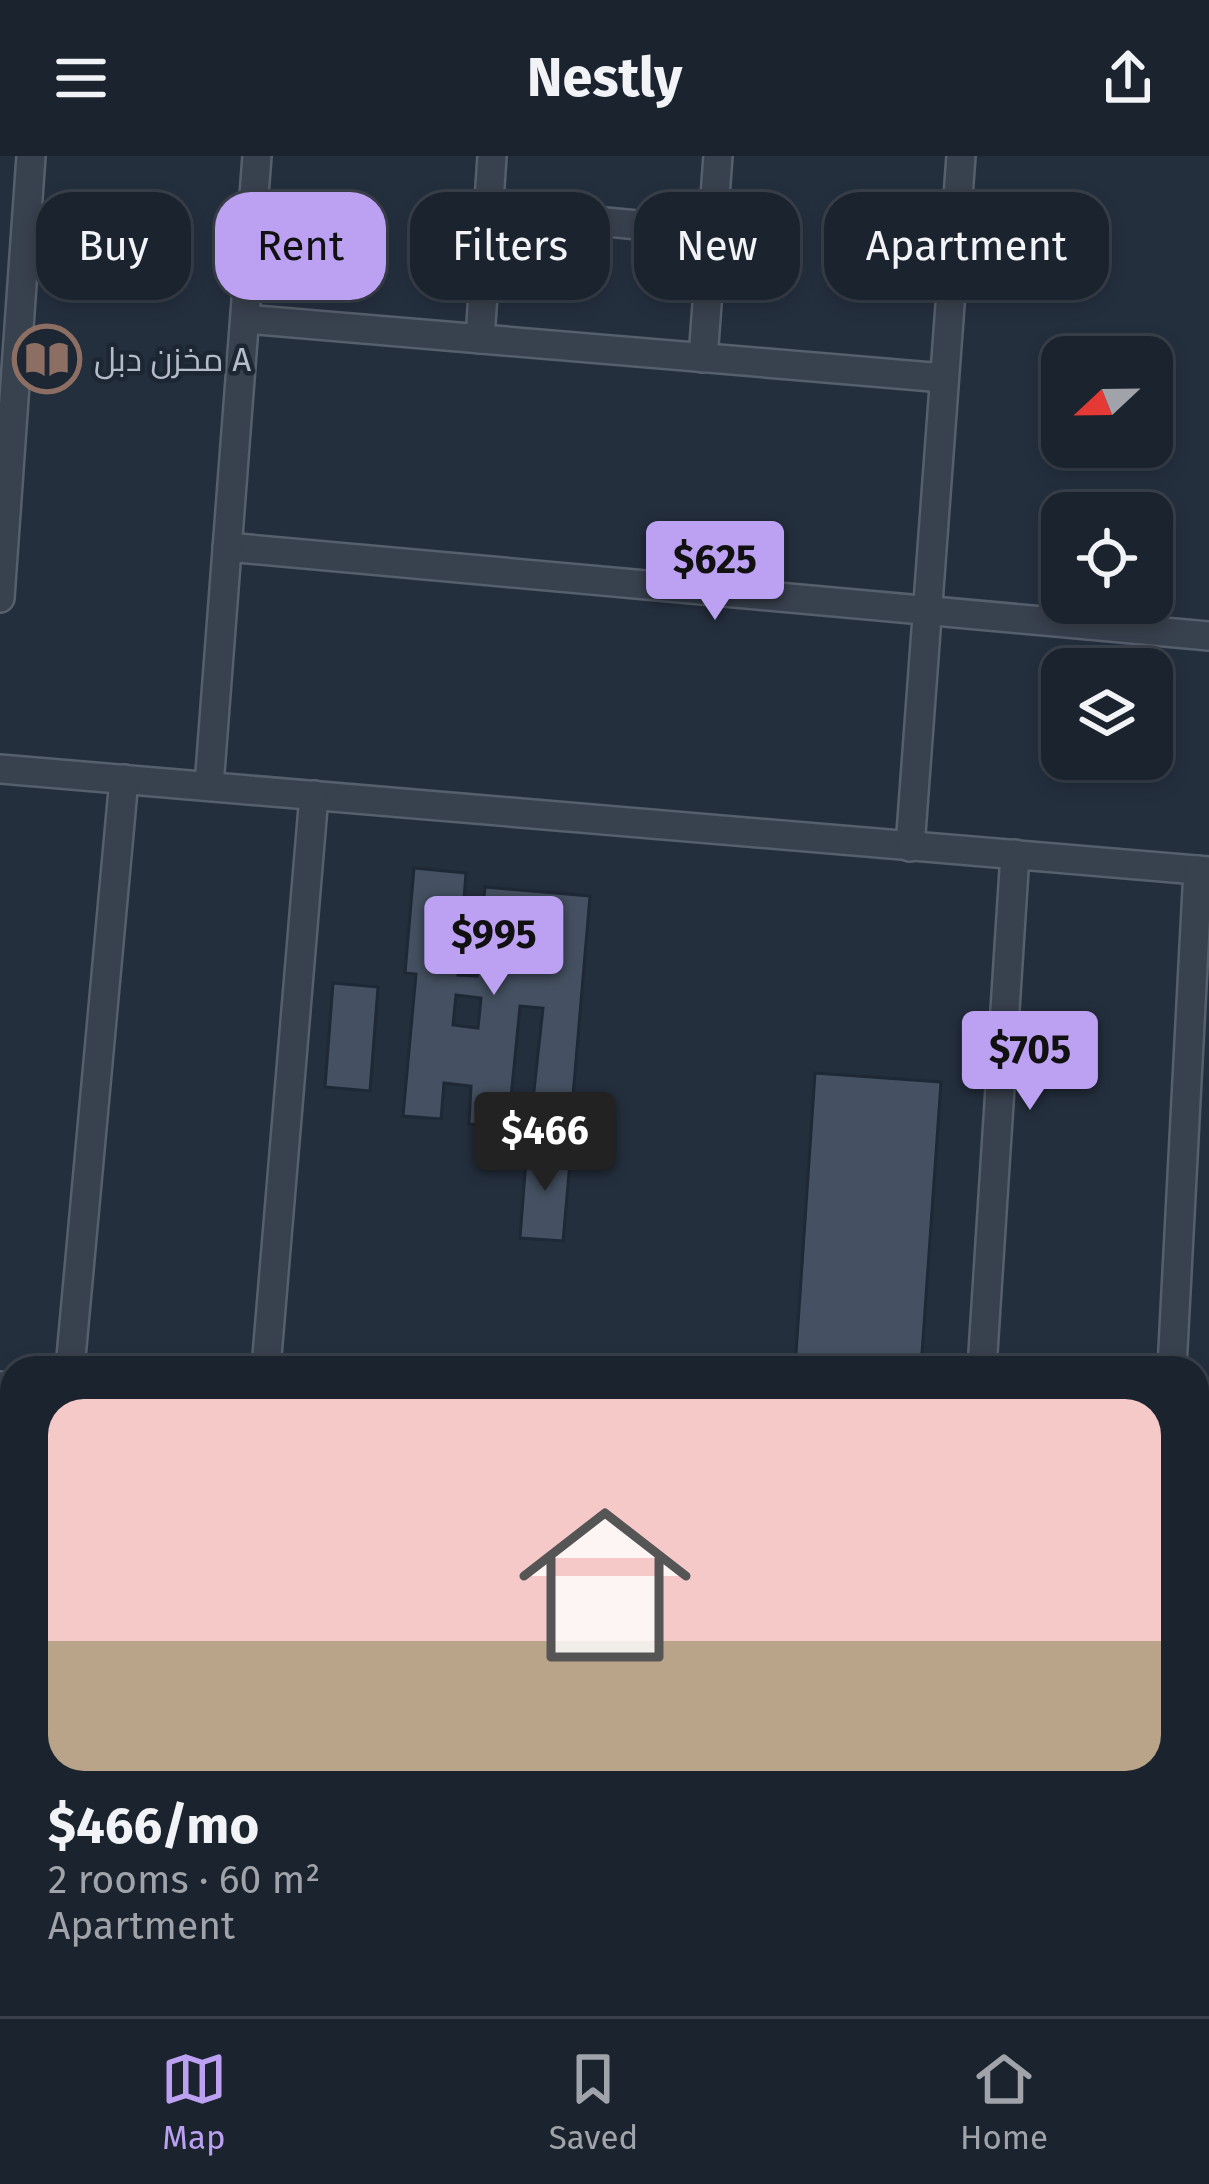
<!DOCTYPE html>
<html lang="en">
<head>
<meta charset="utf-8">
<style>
	body { margin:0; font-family:"Fira Sans",Cairo,sans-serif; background:#242b36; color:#f1f3f6; height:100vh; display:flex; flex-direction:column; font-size:45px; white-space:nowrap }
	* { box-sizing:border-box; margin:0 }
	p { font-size:39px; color:#a0a4aa }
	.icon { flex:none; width:66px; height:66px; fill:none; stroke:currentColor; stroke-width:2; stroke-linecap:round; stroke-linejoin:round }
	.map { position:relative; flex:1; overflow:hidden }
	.drawer { position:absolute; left:0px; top:1200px; width:1209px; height:660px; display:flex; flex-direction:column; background:#1b232e; border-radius:36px 36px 0 0; box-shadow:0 6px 18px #0003,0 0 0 3px #39404a }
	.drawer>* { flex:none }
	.top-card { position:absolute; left:36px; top:36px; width:1137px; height:108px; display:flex; gap:24px }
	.needle { width:78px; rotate:248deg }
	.tools { position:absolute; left:1041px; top:180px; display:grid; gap:24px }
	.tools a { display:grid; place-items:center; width:132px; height:132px; border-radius:24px; background:#1b232e; box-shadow:0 6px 18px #0003,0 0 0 3px #39404a; font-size:60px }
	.price { position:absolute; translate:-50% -102px; padding:0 27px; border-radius:12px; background:#bca0f2; color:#111; font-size:39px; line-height:78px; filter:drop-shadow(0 3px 6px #0008) }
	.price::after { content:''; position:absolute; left:50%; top:72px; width:36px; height:27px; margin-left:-18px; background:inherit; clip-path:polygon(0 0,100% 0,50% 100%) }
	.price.on { background:#222; color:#fff }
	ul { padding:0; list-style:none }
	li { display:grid; align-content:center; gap:24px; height:636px; padding:0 48px }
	li span { display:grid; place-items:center; height:372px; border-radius:36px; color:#555 }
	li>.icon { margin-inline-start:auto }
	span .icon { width:216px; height:216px; fill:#fffc; stroke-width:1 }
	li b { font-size:51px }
	.tag { padding:0 42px; border-radius:36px; background:#1b232e; box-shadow:0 6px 18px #0003,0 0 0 3px #39404a; font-size:42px; line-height:108px }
	.tag.on { background:#bca0f2; color:#111 }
	header { display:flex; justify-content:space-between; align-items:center; height:156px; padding:0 48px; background:#1b232e; font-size:54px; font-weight:700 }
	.tab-bar { display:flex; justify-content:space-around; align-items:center; height:168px; border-top:3px solid #39404a; background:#1b232e; font-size:33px; color:#a0a4aa }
	.tab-bar a { display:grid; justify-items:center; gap:6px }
	.tab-bar .on { color:#bca0f2 }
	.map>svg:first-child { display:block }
	.building { fill:#455162; stroke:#1f2835; stroke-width:3; fill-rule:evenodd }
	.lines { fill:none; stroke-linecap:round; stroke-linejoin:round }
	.street-casing { stroke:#565f6c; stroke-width:32 }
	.street { stroke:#38414e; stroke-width:27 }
	.labels { text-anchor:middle; stroke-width:9; stroke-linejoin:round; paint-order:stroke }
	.poi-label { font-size:33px; fill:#b4bcc9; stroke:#1d2633; text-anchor:start }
</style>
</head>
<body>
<header><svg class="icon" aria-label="menu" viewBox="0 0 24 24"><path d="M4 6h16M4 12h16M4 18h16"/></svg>Nestly<svg class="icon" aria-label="share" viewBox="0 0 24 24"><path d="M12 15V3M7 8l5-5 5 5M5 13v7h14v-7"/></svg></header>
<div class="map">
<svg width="1209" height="1860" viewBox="0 0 1209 1860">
	<rect width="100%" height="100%" fill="#242f3e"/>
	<g class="building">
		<path d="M414,712L466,717L458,819L477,820L485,731L590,740L570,975L530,971L543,852L520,850L508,972L469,968L471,930L444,927L441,963L403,960L416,818L405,817ZM527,751L552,754L547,801L522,798ZM456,839L481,842L478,872L453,869Z"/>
		<path d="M333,827L378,831L370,935L325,931Z"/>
		<path d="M815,917L941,926L921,1212H795Z"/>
		<path d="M527,991L571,995L563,1085L520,1082Z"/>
	</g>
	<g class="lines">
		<defs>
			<g id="street">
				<path d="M489,55L712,76"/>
				<path d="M245,163L944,222"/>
				<path d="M480,183L492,0"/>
				<path d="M703,202L718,0"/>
				<path d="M227,391L1209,480"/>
				<path d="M0,442L31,0"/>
				<path d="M0,613L1209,715"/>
				<path d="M209,630L257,0"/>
				<path d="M910,691L961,0"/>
				<path d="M70,1212L124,623"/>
				<path d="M266,1212L314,639"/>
				<path d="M982,1212L1015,698"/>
				<path d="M1172,1212L1198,714"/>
				<path d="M0,1230L12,1231"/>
				<path d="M1197,1316L1209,1317"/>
				<path d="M0,1418H12"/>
				<path d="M1197,1506L1209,1507"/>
				<path d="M1197,1683L1209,1684"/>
				<path d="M16,1860L17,1848"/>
				<path d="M200,1860L201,1848"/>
				<path d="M376,1860L377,1848"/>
				<path d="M938,1860L939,1848"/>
				<path d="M1116,1860V1848"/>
			</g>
		</defs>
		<use href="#street" class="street-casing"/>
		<use href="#street" class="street"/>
	</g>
	<defs>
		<symbol id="library-ring" viewBox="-11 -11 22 22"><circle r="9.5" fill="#1d2633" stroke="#8d6e63" stroke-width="1.5"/><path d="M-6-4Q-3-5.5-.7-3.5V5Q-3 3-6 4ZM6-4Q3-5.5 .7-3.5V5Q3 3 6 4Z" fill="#8d6e63"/></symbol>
	</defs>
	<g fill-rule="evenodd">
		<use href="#library-ring" x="9" y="165" width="76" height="76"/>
	</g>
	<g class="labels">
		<g class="poi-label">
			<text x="94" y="215">مخزن دبل A</text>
		</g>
	</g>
</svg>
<div class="tools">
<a><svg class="needle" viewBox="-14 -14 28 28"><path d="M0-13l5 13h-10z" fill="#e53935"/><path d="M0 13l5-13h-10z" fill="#a0a4aa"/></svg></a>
<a><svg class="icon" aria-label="locate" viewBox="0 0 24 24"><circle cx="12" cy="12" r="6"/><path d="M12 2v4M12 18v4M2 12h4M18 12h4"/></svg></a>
<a><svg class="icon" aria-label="layers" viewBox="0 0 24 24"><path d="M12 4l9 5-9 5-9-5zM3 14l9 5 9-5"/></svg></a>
</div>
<b class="price" style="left:715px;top:467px">$625</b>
<b class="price" style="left:494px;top:842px">$995</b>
<b class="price" style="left:1030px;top:957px">$705</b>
<b class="price on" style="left:545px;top:1038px">$466</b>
<div class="top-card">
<a class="tag">Buy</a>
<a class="tag on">Rent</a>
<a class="tag">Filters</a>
<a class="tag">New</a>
<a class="tag">Apartment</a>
</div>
<section class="drawer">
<ul>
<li><span style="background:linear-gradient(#f6c9c9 65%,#b9a48a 0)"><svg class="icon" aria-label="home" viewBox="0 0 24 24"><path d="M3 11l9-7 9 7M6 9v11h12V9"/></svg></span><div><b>$466/mo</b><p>2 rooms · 60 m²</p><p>Apartment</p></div></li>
</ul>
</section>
</div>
<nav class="tab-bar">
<a class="on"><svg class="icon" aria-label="map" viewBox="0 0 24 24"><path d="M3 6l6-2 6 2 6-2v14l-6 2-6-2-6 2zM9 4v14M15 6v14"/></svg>Map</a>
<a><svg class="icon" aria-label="saved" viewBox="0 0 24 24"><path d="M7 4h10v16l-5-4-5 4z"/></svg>Saved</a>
<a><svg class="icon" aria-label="home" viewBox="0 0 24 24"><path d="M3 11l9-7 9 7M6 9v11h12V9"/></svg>Home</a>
</nav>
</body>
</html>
